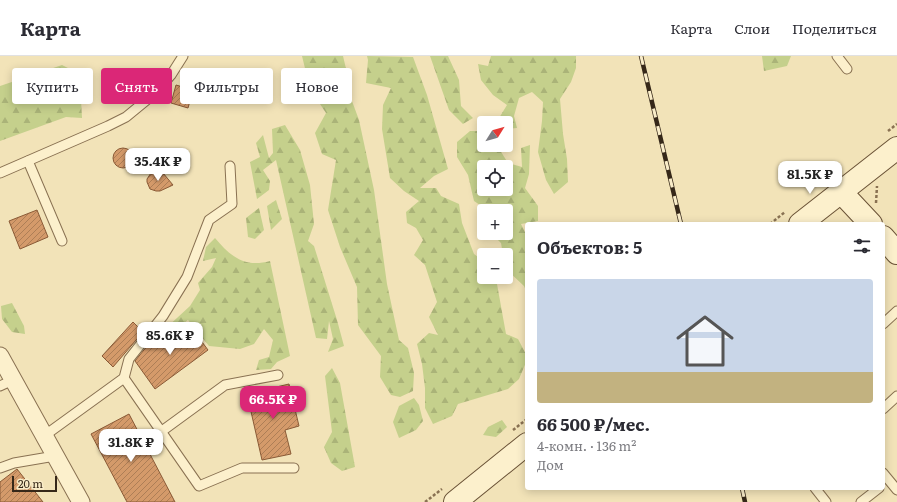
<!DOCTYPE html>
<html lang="ru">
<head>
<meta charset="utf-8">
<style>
	body { margin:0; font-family:Literata,serif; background:#f7f7f7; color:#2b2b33; height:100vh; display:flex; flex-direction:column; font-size:15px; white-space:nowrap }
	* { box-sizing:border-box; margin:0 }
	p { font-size:13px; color:#7c7c81 }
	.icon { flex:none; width:22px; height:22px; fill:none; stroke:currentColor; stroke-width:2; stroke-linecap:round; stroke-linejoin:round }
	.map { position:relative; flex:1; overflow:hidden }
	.side { position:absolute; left:525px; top:166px; width:360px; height:268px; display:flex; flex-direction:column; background:#fff; border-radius:4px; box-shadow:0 2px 10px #0003 }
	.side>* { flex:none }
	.hud { position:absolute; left:12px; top:12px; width:380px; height:36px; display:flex; gap:8px }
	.needle { width:26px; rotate:53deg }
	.controls { position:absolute; left:477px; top:60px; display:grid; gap:8px }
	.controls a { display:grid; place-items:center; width:36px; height:36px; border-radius:4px; background:#fff; box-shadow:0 2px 10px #0003; font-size:20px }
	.scale { position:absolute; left:12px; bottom:10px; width:45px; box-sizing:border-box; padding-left:4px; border:2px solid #362819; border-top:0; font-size:11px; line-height:14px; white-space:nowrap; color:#362819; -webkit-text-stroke:3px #f9ecc8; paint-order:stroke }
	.price { position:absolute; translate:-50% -34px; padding:0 9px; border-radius:8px; background:#fff; color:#222; font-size:13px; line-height:26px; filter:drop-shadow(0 1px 2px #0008) }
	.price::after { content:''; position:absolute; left:50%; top:24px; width:12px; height:9px; margin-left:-6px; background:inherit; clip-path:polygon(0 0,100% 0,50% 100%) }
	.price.selected { background:#db2777; color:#fff }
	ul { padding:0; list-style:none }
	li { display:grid; align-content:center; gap:8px; height:212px; padding:0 12px }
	li span { display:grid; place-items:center; height:124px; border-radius:4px; color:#555 }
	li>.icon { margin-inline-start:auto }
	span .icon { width:72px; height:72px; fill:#fffc; stroke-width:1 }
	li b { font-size:17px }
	h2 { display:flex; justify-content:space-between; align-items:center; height:48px; padding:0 12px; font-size:17px }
	.tag { padding:0 14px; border-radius:4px; background:#fff; box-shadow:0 2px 10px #0003; font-size:14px; line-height:36px }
	.tag.selected { background:#db2777; color:#fff }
	header { display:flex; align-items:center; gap:24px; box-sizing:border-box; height:56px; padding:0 20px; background:#fff; border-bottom:1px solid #e1e1e2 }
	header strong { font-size:19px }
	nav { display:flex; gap:22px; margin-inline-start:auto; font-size:14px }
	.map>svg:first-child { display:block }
	.forest { fill:url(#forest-firs); fill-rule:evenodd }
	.building { fill:url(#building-hatch); stroke:#8a5a36 }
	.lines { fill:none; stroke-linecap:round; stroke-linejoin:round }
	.lane-casing { stroke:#897152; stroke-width:11 }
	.street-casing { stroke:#897152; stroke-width:19 }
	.secondary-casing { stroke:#6a5236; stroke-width:24 }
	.path { stroke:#897152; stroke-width:2.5; stroke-dasharray:3 2; stroke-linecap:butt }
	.lane { stroke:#fcf0cc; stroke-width:9 }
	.street { stroke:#fcf0cc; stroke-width:17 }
	.secondary { stroke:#fcf0cc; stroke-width:22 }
	.rail-casing { stroke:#362819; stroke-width:4.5 }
	.rail { stroke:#f9ecc8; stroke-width:3; stroke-dasharray:9; stroke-linecap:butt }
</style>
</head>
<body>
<header>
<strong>Карта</strong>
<nav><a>Карта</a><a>Слои</a><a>Поделиться</a></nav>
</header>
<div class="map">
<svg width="897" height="446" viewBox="0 0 897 446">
	<defs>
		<pattern id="forest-firs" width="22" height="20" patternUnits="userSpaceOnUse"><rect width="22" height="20" fill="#c5d08c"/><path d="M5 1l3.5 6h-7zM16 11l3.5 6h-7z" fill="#aab378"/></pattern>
		<pattern id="building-hatch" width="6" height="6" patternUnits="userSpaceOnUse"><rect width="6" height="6" fill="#d49a6a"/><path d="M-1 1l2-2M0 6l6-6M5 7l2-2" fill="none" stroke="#ad7e56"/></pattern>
	</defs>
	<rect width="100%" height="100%" fill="#f2e3b8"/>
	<g class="forest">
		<path d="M302,0H343L348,21L330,29L329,36L349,37L359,64L374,134L387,228L399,284L408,292L414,317L413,335L400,341L391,339L380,321L381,300L358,269L357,231L340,191L328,154L336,104L322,98L315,77L326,57L310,33Z"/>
		<path d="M367,0L413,1L427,39L448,113L434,120L420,132H436L441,140L459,148L462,167L474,198L482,204L484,207V221H493L497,228L506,278L518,283L527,300V304L519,323L508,333L458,348L452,360L433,368L425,352V332L422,308L417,288L429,277L438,279L429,261L437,246L425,209L414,199L423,184L416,172L407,167L406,156L419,145L404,135L390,122L382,73L383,49L391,32L366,27L368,4Z"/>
		<path d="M430,0H448L459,24L461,50L473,62L463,68L449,54Z"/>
		<path d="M491,0H576V12L571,26L560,43L563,78L567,103L568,126L554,138L546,124L538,96L542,65L543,46L532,36L519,42L514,60L517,72L506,73V67H496L507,49L493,39L481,24L478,8L488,10Z"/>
		<path d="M762,0H791L787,10L764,15Z"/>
		<path d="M62,9L74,15L81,43L82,62L66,61L0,85V30Z"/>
		<path d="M285,69L300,94L310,129L314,168L308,185L314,190L337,264L344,290L328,296L333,283L329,265L327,283L316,282L276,104L263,114L270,125L269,134L257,143L250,106L260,101L256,87L263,79L269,102L273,97L272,73Z"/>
		<path d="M470,75H484V89H498V91L508,107L522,111L521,92L530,89L529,118L525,132L538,150V165L521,168L527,180V237L524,230L506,213V199H503L501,187L491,177H506V155H489L474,145L468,119L457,101V86ZM484,111H506V133H484Z"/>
		<path d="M276,144L282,163L271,174L267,150Z"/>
		<path d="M259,152L264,174L255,183L248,181L246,162Z"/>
		<path d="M215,182C231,201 245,212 270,205L290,300L277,306L271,313L256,314L259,304L269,301L273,284L264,273L254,288L240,293L209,290L188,264L162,284L165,273L190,250L200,234L198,227L212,211L216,202L203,205L206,191Z"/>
		<path d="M12,247L24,270L25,278L12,276L2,263L1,250Z"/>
		<path d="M332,312L340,327L355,411L342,415L331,407L324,391L332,376L325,320Z"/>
		<path d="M414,342L419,349L423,365L416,374L399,382L393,366L399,350Z"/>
		<path d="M502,364L507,371L496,381L483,379L488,371Z"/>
	</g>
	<g class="building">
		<path d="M176,29L193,34L188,52L171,47Z"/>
		<circle cx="123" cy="102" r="10"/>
		<path d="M154,116L163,117L173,129L160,135H156L150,133L147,126V123L151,117Z"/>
		<path d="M37,154L48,181L20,193L9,165Z"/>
		<path d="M133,266L143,276L113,311L102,300Z"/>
		<path d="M188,267L208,294L155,333L135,305L152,284L158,290Z"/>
		<path d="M289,328L299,370L285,374L291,398L262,404L247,338Z"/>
		<path d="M129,358L175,446H127L91,378Z"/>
		<path d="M17,413L43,446H0V426Z"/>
	</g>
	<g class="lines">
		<defs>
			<g id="lane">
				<path d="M837,0L847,13"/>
				<path d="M28,105L62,185"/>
				<path d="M0,117L108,70L126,61L154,38L171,19L183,0"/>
				<path d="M883,268L897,255"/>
				<path d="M124,322L199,430L242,412H294"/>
				<path d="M0,330L13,324"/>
				<path d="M883,353L897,340"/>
				<path d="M162,375L225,329L278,319"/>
				<path d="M44,380L124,322L129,303L163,260L187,221L209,164L232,148L230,110"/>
				<path d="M0,412L14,407L55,400"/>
				<path d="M883,417L897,434"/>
				<path d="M815,432L826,446"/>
				<path d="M861,446L879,432"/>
			</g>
			<path id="street" d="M0,300L81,446"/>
			<g id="secondary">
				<path d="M841,136L871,168"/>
				<path d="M800,168L897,92"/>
				<path d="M883,181L897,197"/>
				<path d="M455,446L527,388"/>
			</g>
		</defs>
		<use href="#lane" class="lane-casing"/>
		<use href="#street" class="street-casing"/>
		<use href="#secondary" class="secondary-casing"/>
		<g class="path">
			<path d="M888,75L897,68"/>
			<path d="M876,147L877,130"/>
			<path d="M770,168L785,156"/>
			<path d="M513,374L527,363"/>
			<path d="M425,446L442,433"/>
		</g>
		<use href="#lane" class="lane"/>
		<use href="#street" class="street"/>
		<use href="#secondary" class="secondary"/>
		<defs>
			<g id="rail">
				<path d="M641,0L681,168"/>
				<path d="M742,432L745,446"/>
			</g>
		</defs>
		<use href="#rail" class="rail-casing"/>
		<use href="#rail" class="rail"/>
	</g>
</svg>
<div class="controls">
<a><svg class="needle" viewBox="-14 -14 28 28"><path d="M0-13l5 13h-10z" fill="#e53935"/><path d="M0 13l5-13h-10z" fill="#7c7c81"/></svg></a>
<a><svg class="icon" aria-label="locate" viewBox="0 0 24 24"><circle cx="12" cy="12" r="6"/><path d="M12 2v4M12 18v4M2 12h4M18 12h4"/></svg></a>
<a>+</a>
<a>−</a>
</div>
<div class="scale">20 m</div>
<b class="price" style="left:158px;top:126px">35.4K ₽</b>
<b class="price" style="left:810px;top:139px">81.5K ₽</b>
<b class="price" style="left:170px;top:300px">85.6K ₽</b>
<b class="price selected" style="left:273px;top:364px">66.5K ₽</b>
<b class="price" style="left:131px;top:407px">31.8K ₽</b>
<div class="hud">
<a class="tag">Купить</a>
<a class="tag selected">Снять</a>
<a class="tag">Фильтры</a>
<a class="tag">Новое</a>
</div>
<section class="side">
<h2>Объектов: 5<svg class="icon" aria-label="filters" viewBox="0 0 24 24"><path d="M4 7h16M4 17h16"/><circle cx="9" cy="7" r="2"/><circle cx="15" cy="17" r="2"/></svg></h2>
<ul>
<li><span style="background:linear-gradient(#c9d6e8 75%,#c2b280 0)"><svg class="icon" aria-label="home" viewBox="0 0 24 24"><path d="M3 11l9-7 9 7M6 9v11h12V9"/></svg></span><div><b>66 500 ₽/мес.</b><p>4-комн. · 136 m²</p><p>Дом</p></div></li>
</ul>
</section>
</div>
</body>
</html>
